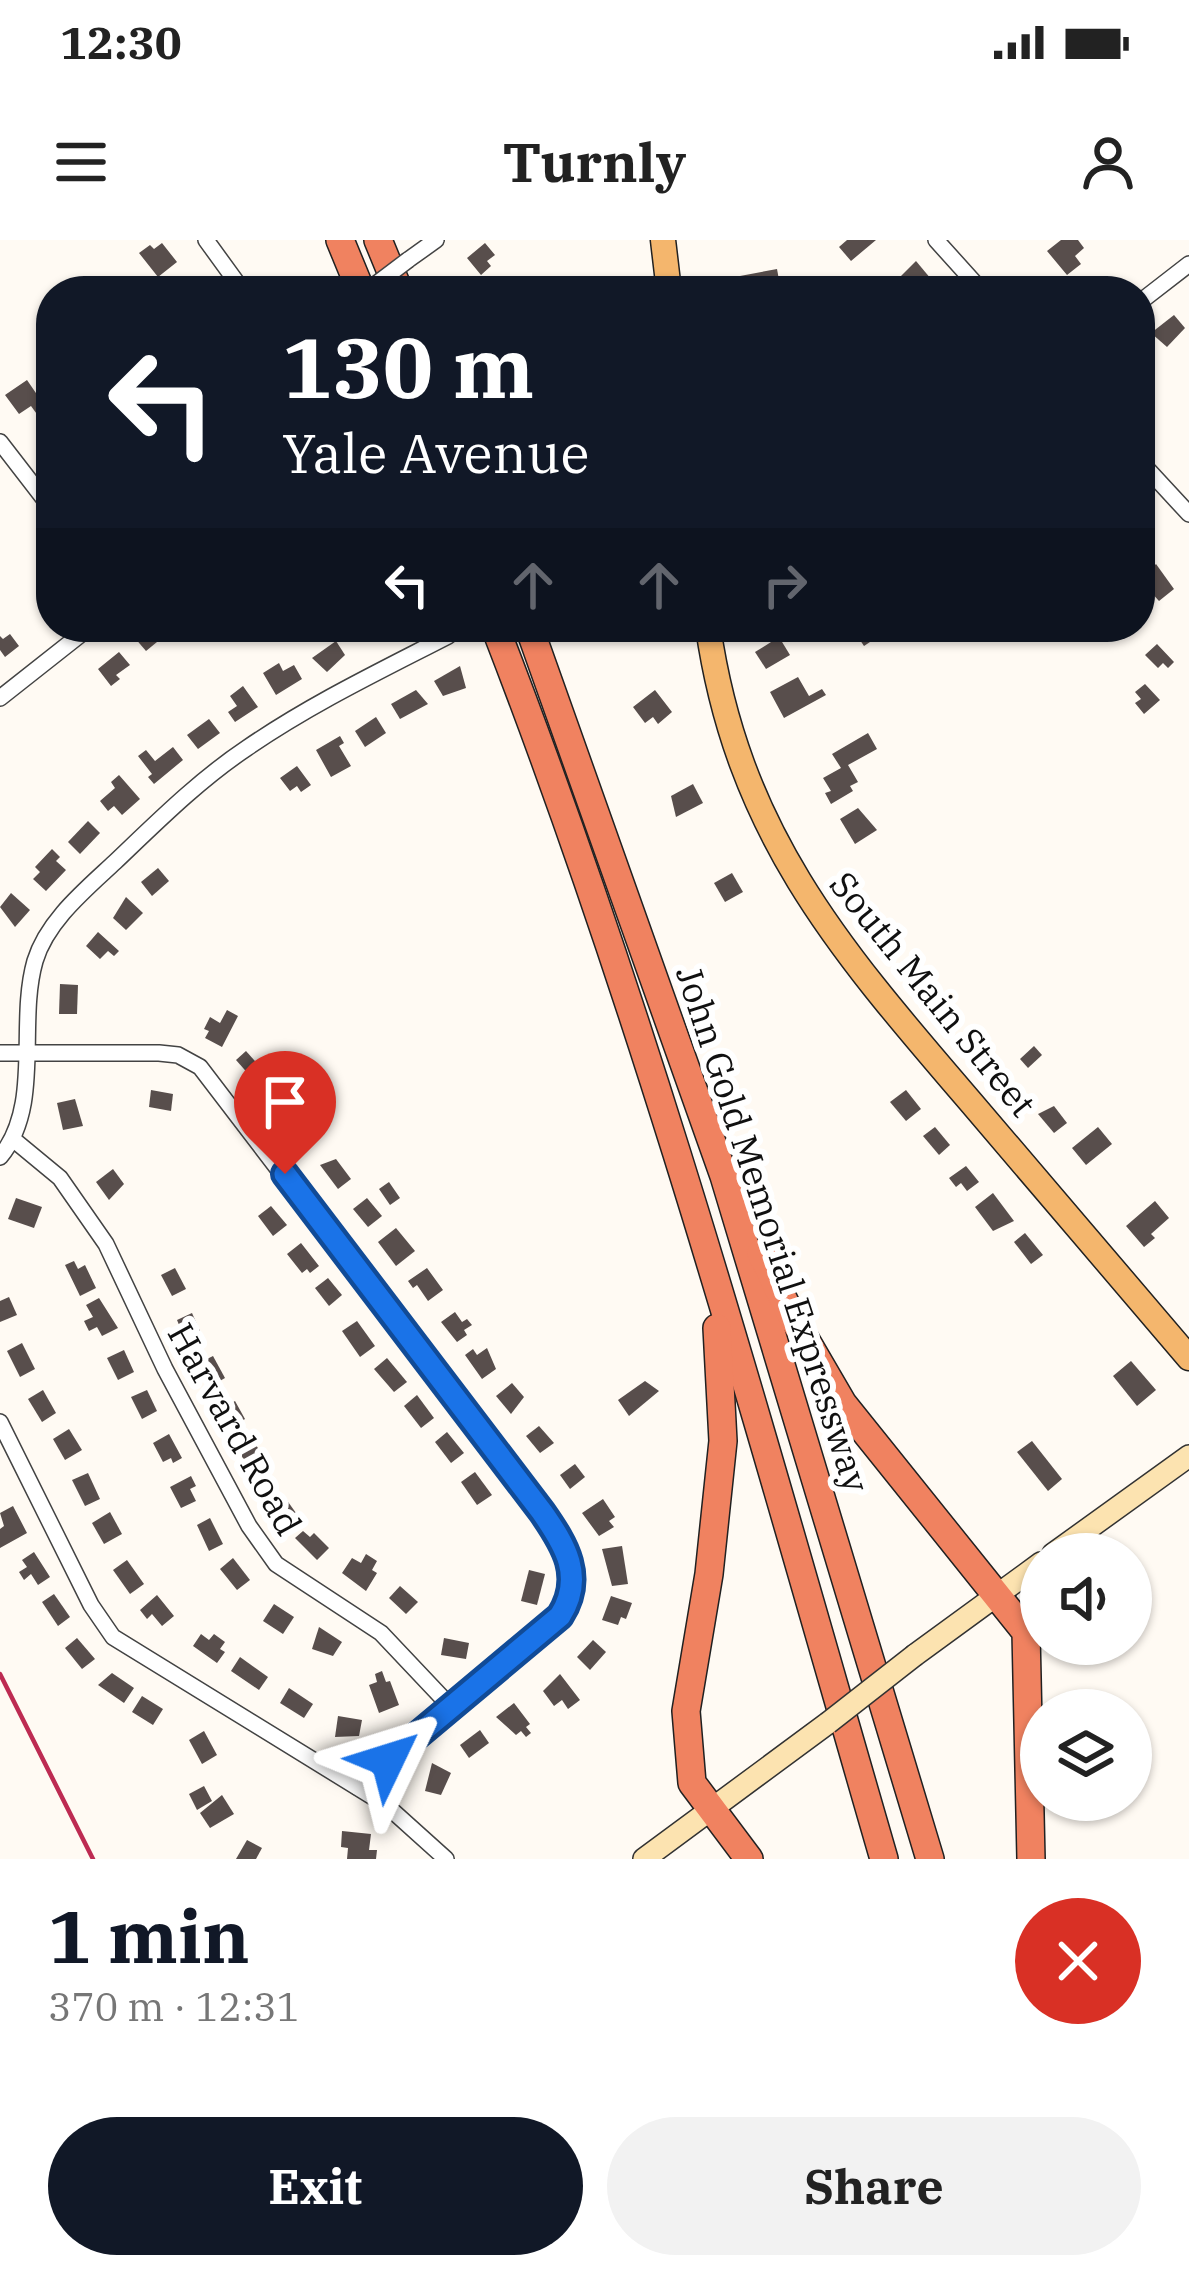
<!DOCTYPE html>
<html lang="en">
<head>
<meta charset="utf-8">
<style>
  body { margin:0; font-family:"IBM Plex Serif",serif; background:#f2f2f2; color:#222; height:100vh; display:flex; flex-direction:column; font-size:45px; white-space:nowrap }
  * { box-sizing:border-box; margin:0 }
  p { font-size:39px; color:#767676 }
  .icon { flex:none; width:66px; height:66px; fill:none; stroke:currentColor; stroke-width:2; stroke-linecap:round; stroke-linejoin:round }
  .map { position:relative; height:1619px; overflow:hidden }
  .side { display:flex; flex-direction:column; background:#fff; flex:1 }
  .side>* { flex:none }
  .banner { position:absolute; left:36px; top:36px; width:1119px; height:366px; border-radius:48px; box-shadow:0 3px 9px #0004; background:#111827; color:#fff; overflow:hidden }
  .tools { position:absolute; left:1020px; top:1293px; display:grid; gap:24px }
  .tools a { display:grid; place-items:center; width:132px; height:132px; border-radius:50%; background:#fff; box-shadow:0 3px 9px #0004; font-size:60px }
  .pin { position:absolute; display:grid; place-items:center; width:102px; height:102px; color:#fff; margin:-123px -51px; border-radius:50% 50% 50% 0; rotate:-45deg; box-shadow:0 0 12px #0007 }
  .pin .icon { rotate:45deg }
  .me { position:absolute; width:132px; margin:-66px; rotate:49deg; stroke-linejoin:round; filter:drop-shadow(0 0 9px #0008) }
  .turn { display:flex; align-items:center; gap:42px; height:252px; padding:0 48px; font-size:54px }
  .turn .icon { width:156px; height:156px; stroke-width:2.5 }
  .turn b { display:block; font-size:84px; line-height:102px }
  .lanes { display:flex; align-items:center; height:114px; padding:0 48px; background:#0003; justify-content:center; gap:60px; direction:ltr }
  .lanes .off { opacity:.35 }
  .round { display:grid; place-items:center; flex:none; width:126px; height:126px; border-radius:63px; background:#f2f2f2 }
  .headline { display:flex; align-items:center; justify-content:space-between; height:204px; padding:0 48px }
  h1 { font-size:72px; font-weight:700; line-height:90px; color:#111827 }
  .cta { display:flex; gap:24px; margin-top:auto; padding:24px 48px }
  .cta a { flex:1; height:138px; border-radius:72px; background:#111827; color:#fff; font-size:48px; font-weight:700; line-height:138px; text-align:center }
  .cta a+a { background:#f2f2f2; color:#222 }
  .status { display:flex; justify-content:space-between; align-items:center; height:84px; padding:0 60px; background:#fff; direction:ltr }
  .status svg { height:33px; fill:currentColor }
  header { display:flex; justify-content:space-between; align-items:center; height:156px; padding:0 48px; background:#fff; font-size:54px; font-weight:700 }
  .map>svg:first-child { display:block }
  .building { fill:#584e4c }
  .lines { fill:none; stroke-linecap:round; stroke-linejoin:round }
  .street-casing { stroke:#434343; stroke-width:18 }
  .secondary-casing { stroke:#323232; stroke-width:24 }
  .primary-casing { stroke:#212121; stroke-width:27 }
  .highway-casing { stroke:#212121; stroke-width:30 }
  .street { stroke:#fff; stroke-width:15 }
  .secondary { stroke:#fce3b0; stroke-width:21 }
  .primary { stroke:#f4b66d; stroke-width:24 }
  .highway { stroke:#f08260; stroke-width:27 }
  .rail { stroke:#bd2b52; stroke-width:4.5 }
  .street-bridge-casing { stroke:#434343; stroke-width:18; stroke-linecap:butt }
  .secondary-bridge-casing { stroke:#323232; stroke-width:24; stroke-linecap:butt }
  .street-bridge { stroke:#fff; stroke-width:15 }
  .secondary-bridge { stroke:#fce3b0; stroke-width:21 }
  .route-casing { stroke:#114b97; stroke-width:30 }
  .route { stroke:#1a73e8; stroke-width:21 }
  .labels { text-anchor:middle; stroke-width:12; stroke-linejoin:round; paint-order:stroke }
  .street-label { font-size:36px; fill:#101010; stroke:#fff }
</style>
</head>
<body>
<div class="status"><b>12:30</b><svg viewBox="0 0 49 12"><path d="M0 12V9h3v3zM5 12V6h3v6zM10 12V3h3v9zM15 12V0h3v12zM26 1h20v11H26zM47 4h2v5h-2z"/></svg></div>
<header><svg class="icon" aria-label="menu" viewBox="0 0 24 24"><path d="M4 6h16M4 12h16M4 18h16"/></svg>Turnly<svg class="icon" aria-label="person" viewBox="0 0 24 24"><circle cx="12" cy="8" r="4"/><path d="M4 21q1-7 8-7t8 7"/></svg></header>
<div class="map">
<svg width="1189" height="1619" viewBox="0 0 1189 1619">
  <rect width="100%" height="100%" fill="#fffaf3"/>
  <g class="building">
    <polygon points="847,0 876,0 851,21 839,7"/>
    <polygon points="1061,0 1078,0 1084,8 1075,16 1081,24 1067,35 1047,11"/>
    <polygon points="162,3 177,22 158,37 139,13 150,5 154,9"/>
    <polygon points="485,3 495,15 487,21 491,26 481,35 467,18"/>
    <polygon points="916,21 931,39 916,51 893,51 890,47"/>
    <polygon points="777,29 781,51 742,51 740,36"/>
    <polygon points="637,42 638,51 609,51 608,45"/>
    <polygon points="1174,75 1185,88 1167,107 1151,93"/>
    <polygon points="27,140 38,156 44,152 51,163 51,168 39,177 31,166 19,174 5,155"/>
    <polygon points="1156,324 1174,349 1159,361 1140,340"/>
    <polygon points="146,387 164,387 168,393 146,411 134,397"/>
    <polygon points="860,387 873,387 879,396 864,406 854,391"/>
    <polygon points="10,394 19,406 5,417 0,410 0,396 3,399"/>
    <polygon points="779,397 790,415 766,429 755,412"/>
    <polygon points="336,401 345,415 327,432 312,418"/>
    <polygon points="1157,404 1174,422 1168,428 1163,423 1158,428 1145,415"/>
    <polygon points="119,412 130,425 116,435 120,439 111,446 98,429"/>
    <polygon points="279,423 283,431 294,425 302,439 276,455 263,433"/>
    <polygon points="460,426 466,448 443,456 434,441"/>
    <polygon points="798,437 809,456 822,449 826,455 784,478 770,452"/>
    <polygon points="1145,444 1160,460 1144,474 1135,463 1141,459 1135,452"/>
    <polygon points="243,446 258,467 235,482 228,472 237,466 230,456"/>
    <polygon points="416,450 428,464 400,479 391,464"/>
    <polygon points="655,450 672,472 658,484 653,477 645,483 633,467"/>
    <polygon points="376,477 386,493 365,507 355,491"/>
    <polygon points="209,479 220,493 198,509 187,495"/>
    <polygon points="868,493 877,509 848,525 858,542 850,546 853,551 831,564 825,553 831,551 823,538 841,528 832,514"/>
    <polygon points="340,496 344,503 339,506 351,526 331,537 316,510"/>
    <polygon points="173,507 183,520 154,544 148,537 152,534 138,516 146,510 155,521"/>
    <polygon points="297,526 311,545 301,552 297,546 290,551 280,538"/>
    <polygon points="119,535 140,559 122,575 114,566 108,571 100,561 115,548 111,542"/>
    <polygon points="693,544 703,563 676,577 671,556"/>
    <polygon points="858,568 877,590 855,604 840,579"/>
    <polygon points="88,581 100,593 80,614 68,602"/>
    <polygon points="52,609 60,617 56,621 66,630 46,651 33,639 40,632 35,627"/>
    <polygon points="158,628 169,641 152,656 141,642"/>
    <polygon points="732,633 743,652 725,662 714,643"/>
    <polygon points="11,653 30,670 15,687 0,667"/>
    <polygon points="126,657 143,673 126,690 113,678"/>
    <polygon points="98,692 119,711 114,716 108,711 100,719 86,706"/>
    <polygon points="60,744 78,745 77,774 59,774"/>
    <polygon points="227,770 238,776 222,807 205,798 209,791 204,789 210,777 220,783"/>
    <polygon points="1034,806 1042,815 1028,828 1020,819"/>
    <polygon points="246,811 261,828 251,837 236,820"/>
    <polygon points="275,840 291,863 278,872 262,850"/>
    <polygon points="151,850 173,854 171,871 149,867"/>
    <polygon points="906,850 921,869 906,881 890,862"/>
    <polygon points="75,859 83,886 63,890 57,863"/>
    <polygon points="1054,866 1067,883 1054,893 1038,874"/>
    <polygon points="314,876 325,890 307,910 293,892"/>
    <polygon points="935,887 950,905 939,915 923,896"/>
    <polygon points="1098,887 1112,904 1086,925 1072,908"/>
    <polygon points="336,919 351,939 338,949 320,925"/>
    <polygon points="966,926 979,942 967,951 961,943 956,947 949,938"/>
    <polygon points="113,929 124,944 109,960 96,942"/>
    <polygon points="389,942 400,958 390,965 379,949"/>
    <polygon points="993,953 1014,981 993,991 975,967"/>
    <polygon points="16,958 42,967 34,988 8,979"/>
    <polygon points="367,958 382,976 368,987 353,969"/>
    <polygon points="1155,961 1169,978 1151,994 1155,998 1144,1007 1126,986"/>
    <polygon points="271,966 287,985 273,996 258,976"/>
    <polygon points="396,988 415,1011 396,1026 378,1002"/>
    <polygon points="1025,993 1043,1015 1031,1024 1014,1002"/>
    <polygon points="301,1003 319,1026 310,1033 307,1029 302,1033 287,1014"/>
    <polygon points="74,1021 78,1029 85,1025 96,1048 80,1056 65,1025"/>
    <polygon points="175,1028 186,1049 172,1056 161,1035"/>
    <polygon points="427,1028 443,1050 428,1061 417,1045 413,1048 408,1041"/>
    <polygon points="328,1038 342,1055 329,1066 315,1048"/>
    <polygon points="9,1057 17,1075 0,1082 0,1061"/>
    <polygon points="99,1058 118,1088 102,1096 97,1087 89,1091 84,1081 93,1077 86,1065"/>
    <polygon points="455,1072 462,1082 467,1079 472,1085 464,1090 467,1095 457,1102 441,1082"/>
    <polygon points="192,1073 204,1100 188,1107 177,1080"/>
    <polygon points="357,1081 375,1106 360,1117 342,1091"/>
    <polygon points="22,1103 35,1129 20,1137 7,1111"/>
    <polygon points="487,1108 496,1129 482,1139 465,1115 473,1109 477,1115"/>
    <polygon points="124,1110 134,1132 118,1140 107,1118"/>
    <polygon points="213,1116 225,1138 211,1146 199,1123"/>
    <polygon points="387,1118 407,1142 394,1152 374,1129"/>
    <polygon points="1131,1121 1156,1150 1137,1166 1113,1136"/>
    <polygon points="645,1141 659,1151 629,1176 618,1160"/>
    <polygon points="512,1143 524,1157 511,1174 496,1156"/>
    <polygon points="43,1150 56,1173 42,1182 28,1159"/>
    <polygon points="147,1150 157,1171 142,1179 131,1157"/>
    <polygon points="417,1155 434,1178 421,1188 404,1166"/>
    <polygon points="235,1161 245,1179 239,1183 242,1188 232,1194 219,1170"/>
    <polygon points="539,1186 554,1203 540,1213 526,1196"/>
    <polygon points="69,1189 82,1210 65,1220 53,1199"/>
    <polygon points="447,1192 464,1213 451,1223 435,1202"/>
    <polygon points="169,1194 182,1218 173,1223 171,1218 163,1222 153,1203"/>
    <polygon points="252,1199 271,1228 256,1238 237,1209"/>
    <polygon points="1032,1201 1062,1239 1048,1251 1017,1212"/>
    <polygon points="575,1224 585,1237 570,1249 560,1235"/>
    <polygon points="475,1232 492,1255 477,1265 461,1242"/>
    <polygon points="88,1233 100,1259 85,1266 72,1240"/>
    <polygon points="191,1236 196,1246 190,1249 196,1261 181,1268 170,1247"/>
    <polygon points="286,1259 301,1280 286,1290 272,1270"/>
    <polygon points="603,1259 615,1277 609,1281 614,1287 599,1296 582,1273"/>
    <polygon points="13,1266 27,1293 0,1308 0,1289 4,1286 0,1273"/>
    <polygon points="110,1272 122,1294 104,1304 92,1283"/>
    <polygon points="210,1278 223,1304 209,1311 197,1285"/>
    <polygon points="303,1291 310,1297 314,1293 329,1308 317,1320 295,1298"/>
    <polygon points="622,1306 628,1344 612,1346 602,1309"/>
    <polygon points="34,1312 50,1337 38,1345 31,1334 24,1340 19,1332 27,1327 22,1320"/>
    <polygon points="366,1314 377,1321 372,1330 377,1333 366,1351 342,1333 352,1318 361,1323"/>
    <polygon points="233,1318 250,1340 237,1350 220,1329"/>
    <polygon points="127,1320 144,1344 130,1354 113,1330"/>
    <polygon points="529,1330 545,1334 537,1365 521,1361"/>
    <polygon points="400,1346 418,1362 406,1374 389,1358"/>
    <polygon points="54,1354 70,1377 58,1386 42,1362"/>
    <polygon points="157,1355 174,1376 162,1386 152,1374 147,1379 140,1370"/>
    <polygon points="611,1356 632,1363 626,1379 621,1377 618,1385 602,1380"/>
    <polygon points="274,1364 294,1377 283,1394 263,1381"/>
    <polygon points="319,1387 342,1402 333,1416 312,1409"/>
    <polygon points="201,1394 209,1400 214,1394 225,1402 220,1409 225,1412 217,1423 193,1406"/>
    <polygon points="77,1398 95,1419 82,1429 65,1408"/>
    <polygon points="444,1398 469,1403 466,1419 441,1415"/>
    <polygon points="593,1400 606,1412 590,1430 577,1417"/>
    <polygon points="240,1417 268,1437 259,1450 231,1431"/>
    <polygon points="382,1431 386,1442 390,1441 399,1465 379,1473 369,1445 377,1442 375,1434"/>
    <polygon points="112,1433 134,1448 124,1463 98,1445"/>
    <polygon points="560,1434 580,1460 568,1469 562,1460 554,1466 543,1451"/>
    <polygon points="289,1448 313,1464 304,1478 280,1463"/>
    <polygon points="142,1456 163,1469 153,1485 132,1472"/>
    <polygon points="514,1463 530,1484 526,1487 531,1493 526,1497 521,1491 516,1495 496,1477"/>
    <polygon points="338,1476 362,1480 359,1496 335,1497"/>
    <polygon points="480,1490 489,1503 469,1518 460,1505"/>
    <polygon points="204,1491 217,1515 202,1524 189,1500"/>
    <polygon points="432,1523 451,1533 441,1555 425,1551"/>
    <polygon points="204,1546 212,1561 197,1570 189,1554"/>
    <polygon points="222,1555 234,1574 210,1588 200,1573"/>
    <polygon points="342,1591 371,1594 369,1610 377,1610 376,1619 347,1619 348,1608 341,1607"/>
    <polygon points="247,1600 262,1608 256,1619 236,1619"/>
  </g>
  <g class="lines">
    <defs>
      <g id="street">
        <polyline points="206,0 243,51"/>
        <polyline points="936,0 982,51"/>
        <polyline points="408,20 436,0"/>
        <polyline points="1140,62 1189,24"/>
        <polyline points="0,202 51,268"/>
        <polyline points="1140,221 1189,274"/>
        <polyline points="0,458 90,387"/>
        <polyline points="0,813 159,813 178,815 200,827 564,1303 572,1346 560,1376 357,1547"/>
        <polyline points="14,900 60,938 106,1004 165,1129 249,1286 276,1324 381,1393 450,1466"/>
        <path d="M0,917C43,865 17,784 35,721C47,681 85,650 115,622C157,582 199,540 247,508C311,464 380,431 448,396V387"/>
        <polyline points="0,1182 91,1365 113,1397 386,1565 446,1619"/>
      </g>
      <g id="secondary">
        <polyline points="1053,1314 1189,1216"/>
        <polyline points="915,1415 1041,1323"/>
        <polyline points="644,1619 828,1483"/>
      </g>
      <g id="primary">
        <polyline points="663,0 669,51"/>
        <path d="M708,387C738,596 843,713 975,867C1046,951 1118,1034 1189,1118"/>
      </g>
      <g id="highway">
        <polyline points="340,0 361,51"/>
        <polyline points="378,0 399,51"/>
        <path d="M495,387C651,789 764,1205 884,1619"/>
        <polyline points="529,387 724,936 930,1619"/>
        <polyline points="761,1013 790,1073 843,1164 1026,1392 1031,1619"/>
        <polyline points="717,1088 723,1201 709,1334 686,1471 692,1543 749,1619"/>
      </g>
    </defs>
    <use href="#street" class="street-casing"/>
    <use href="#secondary" class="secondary-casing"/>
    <use href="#primary" class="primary-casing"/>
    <use href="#highway" class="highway-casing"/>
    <use href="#street" class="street"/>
    <use href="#secondary" class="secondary"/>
    <use href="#primary" class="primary"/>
    <use href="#highway" class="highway"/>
    <polyline class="rail" points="0,1434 93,1619"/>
    <defs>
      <polyline id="street-bridge" points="367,51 408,20"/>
      <polyline id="secondary-bridge" points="828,1483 915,1415"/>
    </defs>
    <use href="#street-bridge" class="street-bridge-casing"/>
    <use href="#secondary-bridge" class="secondary-bridge-casing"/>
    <use href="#street-bridge" class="street-bridge"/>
    <use href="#secondary-bridge" class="secondary-bridge"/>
  </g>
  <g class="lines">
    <defs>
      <path id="route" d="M285,934L542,1272C565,1305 585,1337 560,1376L388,1520"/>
    </defs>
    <use href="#route" class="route-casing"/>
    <use href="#route" class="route"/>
  </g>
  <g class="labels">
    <g class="street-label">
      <text transform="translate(933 754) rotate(51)" y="13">South Main Street</text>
      <text transform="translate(773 989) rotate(72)" y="13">John Gold Memorial Expressway</text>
      <text transform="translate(235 1189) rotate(61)" y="13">Harvard Road</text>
    </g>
  </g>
</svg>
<div class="tools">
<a><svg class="icon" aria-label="sound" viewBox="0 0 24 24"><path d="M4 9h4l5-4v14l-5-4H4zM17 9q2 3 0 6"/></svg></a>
<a><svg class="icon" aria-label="layers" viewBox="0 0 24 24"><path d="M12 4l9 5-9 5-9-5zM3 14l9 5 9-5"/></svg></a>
</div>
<div class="pin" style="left:285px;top:934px;background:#d93025"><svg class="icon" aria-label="arrive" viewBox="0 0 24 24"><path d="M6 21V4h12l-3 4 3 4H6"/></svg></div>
<svg class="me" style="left:388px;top:1520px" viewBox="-20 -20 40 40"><path d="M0-17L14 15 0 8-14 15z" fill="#1a73e8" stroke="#fff" stroke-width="4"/></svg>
<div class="banner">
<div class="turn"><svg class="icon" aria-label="left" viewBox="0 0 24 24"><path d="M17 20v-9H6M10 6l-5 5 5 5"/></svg><div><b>130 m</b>Yale Avenue</div></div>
<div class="lanes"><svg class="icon" aria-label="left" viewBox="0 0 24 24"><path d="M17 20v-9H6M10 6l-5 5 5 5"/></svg><svg class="icon off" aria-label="ahead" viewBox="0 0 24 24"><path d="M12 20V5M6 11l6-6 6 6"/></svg><svg class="icon off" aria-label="ahead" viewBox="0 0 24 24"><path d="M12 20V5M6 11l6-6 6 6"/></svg><svg class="icon off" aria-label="right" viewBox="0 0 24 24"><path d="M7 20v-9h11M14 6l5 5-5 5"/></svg></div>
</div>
</div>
<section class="side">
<div class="headline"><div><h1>1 min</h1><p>370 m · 12:31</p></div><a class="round" style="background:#d93025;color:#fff"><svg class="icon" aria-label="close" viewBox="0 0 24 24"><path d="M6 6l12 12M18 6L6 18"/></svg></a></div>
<div class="cta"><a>Exit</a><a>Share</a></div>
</section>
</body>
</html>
